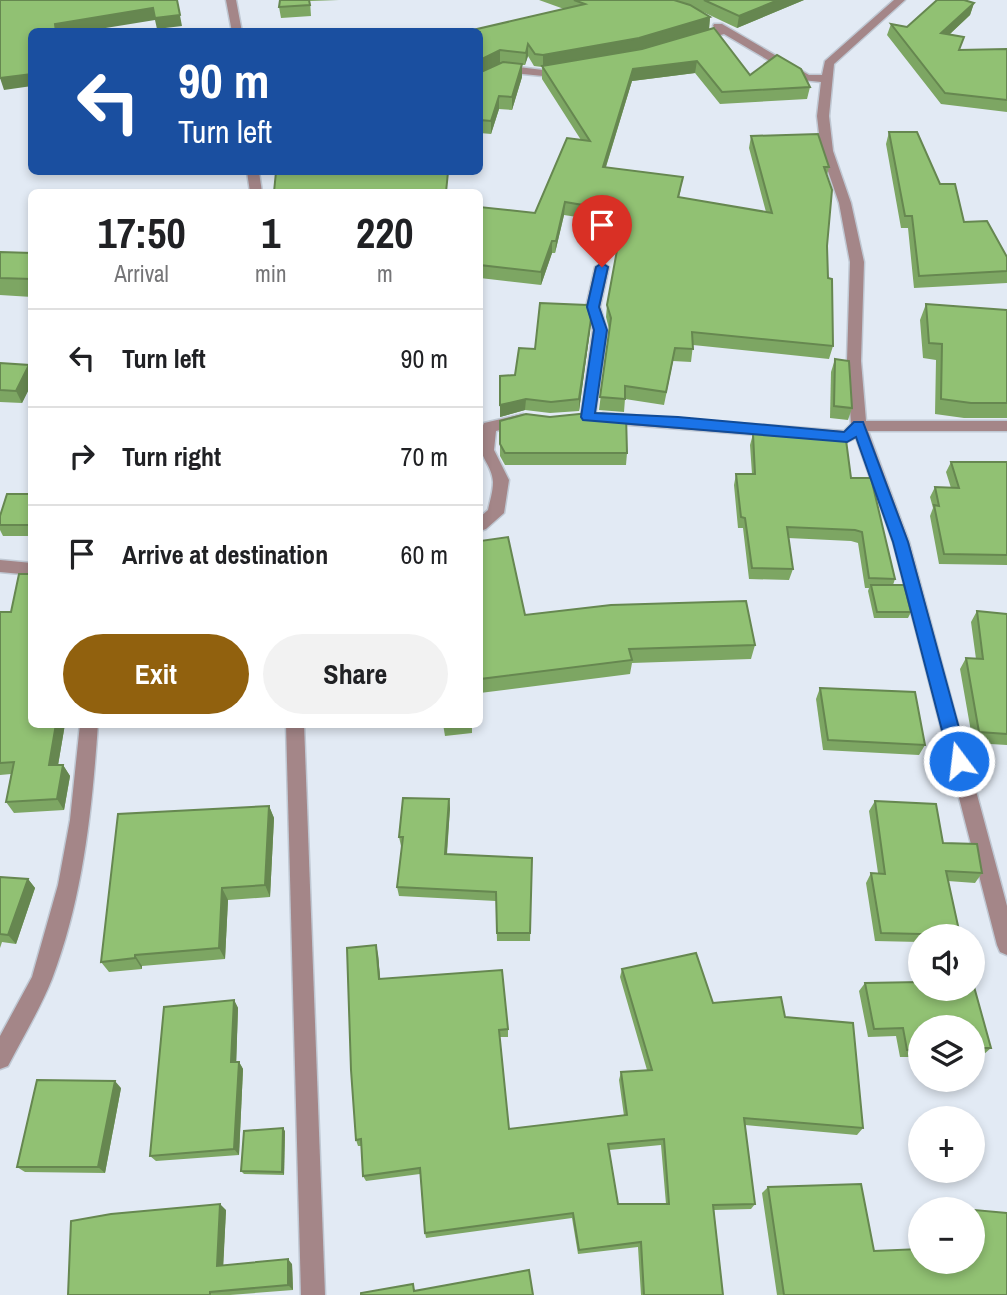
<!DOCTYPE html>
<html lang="en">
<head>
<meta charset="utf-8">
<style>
  body { margin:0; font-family:"Archivo Narrow",sans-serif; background:#f2f2f2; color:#202124; height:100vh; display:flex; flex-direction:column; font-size:26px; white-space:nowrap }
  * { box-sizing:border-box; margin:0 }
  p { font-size:23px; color:#757577 }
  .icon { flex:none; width:38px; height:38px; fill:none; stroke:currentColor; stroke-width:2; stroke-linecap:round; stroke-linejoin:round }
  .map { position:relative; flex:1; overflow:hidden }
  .side { position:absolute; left:28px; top:189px; width:455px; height:539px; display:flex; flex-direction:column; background:#fff; border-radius:10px; box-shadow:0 4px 10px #0003 }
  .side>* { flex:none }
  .top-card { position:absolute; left:28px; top:28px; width:455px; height:147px; border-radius:10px; box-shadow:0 4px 10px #0003; background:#1a4fa0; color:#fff; overflow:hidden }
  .fabs { position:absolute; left:908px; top:924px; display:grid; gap:14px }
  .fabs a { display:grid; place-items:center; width:77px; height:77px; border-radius:50%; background:#fff; box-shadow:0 4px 10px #0003; font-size:35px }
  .pin { position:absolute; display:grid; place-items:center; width:60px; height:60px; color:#fff; margin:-72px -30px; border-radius:50% 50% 50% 0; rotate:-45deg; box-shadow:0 0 7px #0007 }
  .pin .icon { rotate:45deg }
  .me { position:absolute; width:77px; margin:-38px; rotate:345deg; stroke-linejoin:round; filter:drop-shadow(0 0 5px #0008) }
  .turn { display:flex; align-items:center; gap:24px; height:147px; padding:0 35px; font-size:32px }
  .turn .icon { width:91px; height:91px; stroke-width:2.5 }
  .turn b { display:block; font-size:49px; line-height:60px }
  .eta { display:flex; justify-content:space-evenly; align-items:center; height:119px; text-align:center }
  .eta b { font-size:42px; font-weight:800; line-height:49px }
  .primary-button { display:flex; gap:14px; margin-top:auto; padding:14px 35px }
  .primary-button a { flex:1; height:80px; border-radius:42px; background:#91610e; color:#fff; font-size:28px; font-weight:800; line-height:80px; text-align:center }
  .primary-button a+a { background:#f2f2f2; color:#202124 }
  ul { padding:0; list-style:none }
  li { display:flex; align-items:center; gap:21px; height:98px; padding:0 35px; border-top:2px solid #e0e0e0 }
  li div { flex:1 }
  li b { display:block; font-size:26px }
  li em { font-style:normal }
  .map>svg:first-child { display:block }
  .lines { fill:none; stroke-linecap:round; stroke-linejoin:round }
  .street-casing { stroke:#bfc8d3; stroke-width:3 }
  .street { fill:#a48688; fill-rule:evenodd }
  .wall { fill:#7da663; fill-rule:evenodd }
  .shaded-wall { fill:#668750 }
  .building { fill:#91c173; stroke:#668750; stroke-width:2; fill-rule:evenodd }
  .route { fill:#1a73e8; stroke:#114b97; stroke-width:2 }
</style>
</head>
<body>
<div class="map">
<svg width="1007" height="1295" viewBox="0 0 1007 1295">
  <rect width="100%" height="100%" fill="#e2eaf4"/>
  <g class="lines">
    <defs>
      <g id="street">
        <polygon points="226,0 236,0 242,32 232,32"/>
        <polygon points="894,0 905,0 834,64 829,116 833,151 851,203 864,262 861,361 866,421 1007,421 1007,431 868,431 909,542 1007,906 1007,955 1000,952 997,945 893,542 856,438 847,442 603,423 595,418 603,413 844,431 851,424 847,361 850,262 839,203 821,151 817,116 821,82 802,80 724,34 696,42 691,39 716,29 713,26 714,24 722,24 809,75 822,75 825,61"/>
        <polygon points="501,65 543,70 563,67 569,70 543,76 503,72 480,82 480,75"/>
        <polygon points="247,172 259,172 262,192 250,192"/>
        <polygon points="602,263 609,267 600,307 607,330 595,417 588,422 581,417 593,330 586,307 595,267"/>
        <path d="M523,414L531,419L528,423L496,431L494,450L509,480L504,513L486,529L480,531V517L488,510C490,501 493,491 493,482C492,460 470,453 484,423Z"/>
        <polygon points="0,560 32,563 32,575 0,572"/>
        <path d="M80,724H98C92,810 83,898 52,979C40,1009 23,1037 8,1066L0,1069V1036L32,977L58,885L70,820Z"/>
        <polygon points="286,724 304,724 325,1295 301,1295"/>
      </g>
    </defs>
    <use href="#street" class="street-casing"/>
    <use href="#street" class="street"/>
  </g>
  <g class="wall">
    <polygon points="280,0 339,0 310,1 311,16 281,18 279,7"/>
    <polygon points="539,0 804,0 737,28 701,11 710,17 709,29 714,28 750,75 810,87 807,99 720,104 695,73 632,81 606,167 681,189 679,197 766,212 749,148 751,136 829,167 827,175 828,278 833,346 829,359 693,345 691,362 673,361 664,405 625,399 624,412 599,410 609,329 606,317 607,305 622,224 564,215 555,253 552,253 541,285 480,278 480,207 535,213 581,140 542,79 542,67 534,66 528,56 525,65 522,65 522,77 512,110 499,109 491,134 480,133 480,32 564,9"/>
    <polygon points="974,3 970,15 949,35 960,50 1007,49 1007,112 941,104 887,35 891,24 907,27"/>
    <polygon points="889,132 940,184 964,222 1007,257 1007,283 914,288 908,228 901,228 886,144"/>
    <polygon points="0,252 32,253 32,297 0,295"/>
    <polygon points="926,304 1007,310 1007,418 964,418 935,414 936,360 923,358 920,320"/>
    <polygon points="590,330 579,411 550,413 525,410 500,417 500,376 515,375 535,349"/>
    <polygon points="835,359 852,408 848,420 830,418 831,372"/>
    <polygon points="0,363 29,365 32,370 32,383 22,403 0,402"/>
    <polygon points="500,421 627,453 626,465 505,465 500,456"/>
    <polygon points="753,434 851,478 895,579 893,585 911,612 908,618 874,618 868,591 869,588 865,588 858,543 851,541 788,538 793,569 789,580 749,579 743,528 738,528 734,485 736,474 752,474 750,445"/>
    <polygon points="951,462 1007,462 1007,565 939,564 930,516 933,508 930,497 935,487 951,488 946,472"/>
    <polygon points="32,494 32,536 3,536 0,530 0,516"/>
    <polygon points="480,541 525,615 755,645 751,659 632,663 630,674 480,693"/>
    <polygon points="977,611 1007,614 1007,745 973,743 960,669 966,658 976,659 971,622"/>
    <polygon points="0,612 32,724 65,724 58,765 63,765 70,776 64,810 14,813 6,802 11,774 0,775"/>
    <polygon points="820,688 925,745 919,755 823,750 816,699"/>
    <polygon points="443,724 472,724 472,733 445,736"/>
    <polygon points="449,799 450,808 447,855 532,858 530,941 497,941 496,901 399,896 397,887 402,846 401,846 399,837"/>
    <polygon points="875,801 943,843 982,873 975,883 948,881 960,935 959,936 920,936 920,942 875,941 866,883 871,873 878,873 869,811"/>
    <polygon points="269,806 274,818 270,897 228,900 225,959 142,966 142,969 109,972 101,962"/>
    <polygon points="0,877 28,879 35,888 16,944 2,942 0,948"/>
    <path d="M378,954L380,979L508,1029V1037H500L509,1129L624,1116L619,1080L621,1072L647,1070L620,977L622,969L713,1003L785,1017L863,1128L857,1135L745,1125L755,1204L751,1209L714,1210L723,1295H641L638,1247L578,1254L572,1218L426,1238L425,1233L420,1174L366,1181L363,1176L361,1146H358L356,1140ZM661,1145L666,1204H618L609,1150Z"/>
    <polygon points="920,982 920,989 973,989 973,983 991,1048 983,1055 973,1055 973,1027 920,1027 920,1057 900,1057 896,1036 868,1037 859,991 865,983"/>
    <polygon points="234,1000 238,1008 236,1062 239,1062 243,1069 239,1155 156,1161 150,1156"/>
    <polygon points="121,1088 105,1173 25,1172 17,1167"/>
    <polygon points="285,1131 284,1175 244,1174 241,1171"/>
    <polygon points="768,1187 874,1251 973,1262 973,1211 975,1210 1007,1295 777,1295 762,1193"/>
    <polygon points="226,1210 223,1265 292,1264 293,1290 230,1295 68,1295"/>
  </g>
  <g class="shaded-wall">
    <polygon points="177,0 182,26 157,29 155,20 81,32 56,32 55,24"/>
    <polygon points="778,0 804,0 737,28 739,16"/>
    <polygon points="974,3 970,15 938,45 941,33"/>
    <polygon points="710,17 709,29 637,50 543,67 543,55"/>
    <polygon points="528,44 528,56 525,65 526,53"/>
    <polygon points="500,50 500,63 480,72 480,60"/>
    <polygon points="697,61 695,73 632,81 602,179 603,167 633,69"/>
    <polygon points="522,64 522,77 512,110 512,97"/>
    <polygon points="32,74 32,86 4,90 0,78"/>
    <polygon points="499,96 499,109 491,134 491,121"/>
    <polygon points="565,202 564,215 555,253 556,241"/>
    <polygon points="552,241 552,253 541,285 541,272"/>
    <polygon points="591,319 590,330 579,411 579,399"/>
    <polygon points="29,365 32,370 32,383 22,403 16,391"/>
    <polygon points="526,399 525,410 500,417 500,405"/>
    <polygon points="56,724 65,724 56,777 49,765"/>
    <polygon points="63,765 70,776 64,810 57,799"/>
    <polygon points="449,799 450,808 446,863 445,854"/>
    <polygon points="269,806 274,818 270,897 265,885"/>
    <polygon points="28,879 35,888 16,944 8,935"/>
    <polygon points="222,888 228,900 225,959 219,948"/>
    <polygon points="376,945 378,954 381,987 379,979"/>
    <polygon points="135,955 142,966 142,969 135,958"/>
    <polygon points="234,1000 238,1008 236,1070 231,1062"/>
    <polygon points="239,1062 243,1069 239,1155 234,1149"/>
    <polygon points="115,1081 121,1088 105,1173 98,1167"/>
    <polygon points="283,1128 285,1131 284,1175 282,1172"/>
    <polygon points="220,1204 226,1210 223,1271 217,1266"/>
    <polygon points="288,1259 292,1264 293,1290 288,1285"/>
  </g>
  <g class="building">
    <polygon points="0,0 177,0 180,15 155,18 153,8 55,24 56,32 32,32 32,74 0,78"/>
    <polygon points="280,0 309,0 310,5 279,7"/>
    <polygon points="574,0 674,0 690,5 710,17 639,38 543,55 535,54 528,44 526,53 500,50 480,60 480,32 464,32 585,4"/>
    <polygon points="704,0 778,0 739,16"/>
    <polygon points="937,0 964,0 974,3 941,33 964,37 959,50 1007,49 1007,100 945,93 891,24 907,27"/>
    <polygon points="714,28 750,75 777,55 801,69 810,87 722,92 697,61 633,69 603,167 683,177 678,197 772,213 751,136 818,134 829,167 824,167 832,190 827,246 828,278 832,279 833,346 692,332 693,349 675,348 666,392 625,386 625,399 600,397 611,318 607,305 624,212 565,202 556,241 552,241 541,272 480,265 480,207 535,213 567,138 590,141 542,66 642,49"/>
    <polygon points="503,62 522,64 512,97 499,96 491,121 480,120 480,71 481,72"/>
    <polygon points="889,132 917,132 940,184 955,184 964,222 987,221 1007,257 1007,271 919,276 912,216 905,216"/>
    <polygon points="276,172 431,172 431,173 431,172 448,172 446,192 274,192"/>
    <polygon points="0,252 32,253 32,279 0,278"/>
    <polygon points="540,303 587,305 591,319 579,399 551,402 526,399 500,405 500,376 515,375 519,348 535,349"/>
    <polygon points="926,304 1007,310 1007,403 971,403 941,399 942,344 929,343"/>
    <polygon points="835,359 849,361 852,408 834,406"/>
    <polygon points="0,363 29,365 16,391 0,390"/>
    <polygon points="589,413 626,415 627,453 505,453 500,444 500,421 526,414 550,417"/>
    <polygon points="753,434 846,440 851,478 871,478 895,579 869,578 862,532 855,530 787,527 793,569 752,568 745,518 741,517 736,474 755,474"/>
    <polygon points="951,462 1007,462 1007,555 944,554 934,505 939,506 935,487 959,488"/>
    <polygon points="7,494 32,494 32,525 0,525 0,516"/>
    <polygon points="508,537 525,615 611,605 746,601 755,645 629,649 632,660 480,679 480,541"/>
    <polygon points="19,574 32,574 32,724 56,724 49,765 63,765 57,799 6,802 14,762 0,763 0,612 11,612"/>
    <polygon points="871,585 904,585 911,612 877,612"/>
    <polygon points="977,611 1007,614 1007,734 979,732 966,658 983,659"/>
    <polygon points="820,688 915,692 925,745 828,740"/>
    <polygon points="403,798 449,799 445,854 532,858 530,933 497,933 496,892 397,887 403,837 399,837"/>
    <polygon points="875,801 936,804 943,843 977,844 982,873 946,871 960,935 881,933 871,873 885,874"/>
    <polygon points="269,806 265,885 222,888 219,948 135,955 135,958 101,962 118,814"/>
    <polygon points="0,877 28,879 8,935 0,934"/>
    <path d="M376,945L379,979L502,970L508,1029L499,1030L509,1129L627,1115L621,1072L652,1070L622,969L696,953L713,1003L781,997L785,1017L853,1023L863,1128L744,1118L755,1204L713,1205L723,1295H644L641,1242L579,1250L573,1213L425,1233L420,1168L363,1176L361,1139L356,1140L351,1070L347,948ZM664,1139L669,1204H618L608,1144Z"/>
    <polygon points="920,982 920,989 973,989 973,983 991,1048 973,1048 973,1027 920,1027 920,1050 907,1050 903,1028 874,1029 865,983"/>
    <polygon points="234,1000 231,1062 239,1062 234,1149 150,1156 164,1007"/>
    <polygon points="37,1080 115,1081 98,1167 17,1167"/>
    <polygon points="283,1128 282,1172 241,1171 244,1131"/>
    <polygon points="861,1184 874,1251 920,1249 920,1262 973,1262 973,1246 981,1245 975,1210 1007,1213 1007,1295 784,1295 768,1187"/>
    <polygon points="220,1204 217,1266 288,1259 288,1285 210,1292 210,1295 68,1295 71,1221 111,1214"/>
    <polygon points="529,1270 533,1295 361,1295 361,1293 413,1284 414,1291"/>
  </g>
  <polygon class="route" points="602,263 608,267 599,307 607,330 595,413 678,417 844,432 854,422 863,422 908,542 968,761 965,766 959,769 953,766 950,761 893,542 856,437 847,442 583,420 581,417 594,330 587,307 596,267"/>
</svg>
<div class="fabs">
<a><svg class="icon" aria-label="sound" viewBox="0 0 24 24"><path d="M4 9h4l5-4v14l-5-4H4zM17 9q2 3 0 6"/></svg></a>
<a><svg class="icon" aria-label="layers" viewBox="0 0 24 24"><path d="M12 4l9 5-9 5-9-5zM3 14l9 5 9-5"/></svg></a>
<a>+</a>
<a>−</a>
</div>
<div class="pin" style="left:602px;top:267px;background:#d93025"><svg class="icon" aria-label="arrive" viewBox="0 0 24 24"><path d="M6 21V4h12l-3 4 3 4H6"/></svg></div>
<svg class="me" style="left:959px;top:761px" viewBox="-20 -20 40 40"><circle r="17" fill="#1a73e8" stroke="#fff" stroke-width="3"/><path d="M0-11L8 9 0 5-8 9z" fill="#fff"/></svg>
<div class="top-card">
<div class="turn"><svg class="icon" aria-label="left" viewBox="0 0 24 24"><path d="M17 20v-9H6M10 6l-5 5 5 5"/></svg><div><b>90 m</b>Turn left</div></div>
</div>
<section class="side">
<div class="eta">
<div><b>17:50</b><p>Arrival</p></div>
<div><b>1</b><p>min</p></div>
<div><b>220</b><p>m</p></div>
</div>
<ul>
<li><svg class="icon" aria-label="left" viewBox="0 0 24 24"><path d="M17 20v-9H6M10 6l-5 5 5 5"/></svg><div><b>Turn left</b></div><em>90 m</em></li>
<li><svg class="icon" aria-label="right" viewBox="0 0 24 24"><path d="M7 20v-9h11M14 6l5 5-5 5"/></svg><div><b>Turn right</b></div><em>70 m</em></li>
<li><svg class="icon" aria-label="arrive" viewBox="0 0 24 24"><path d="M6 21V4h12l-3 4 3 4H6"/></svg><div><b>Arrive at destination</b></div><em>60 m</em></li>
</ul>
<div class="primary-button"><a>Exit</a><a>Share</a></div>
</section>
</div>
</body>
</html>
